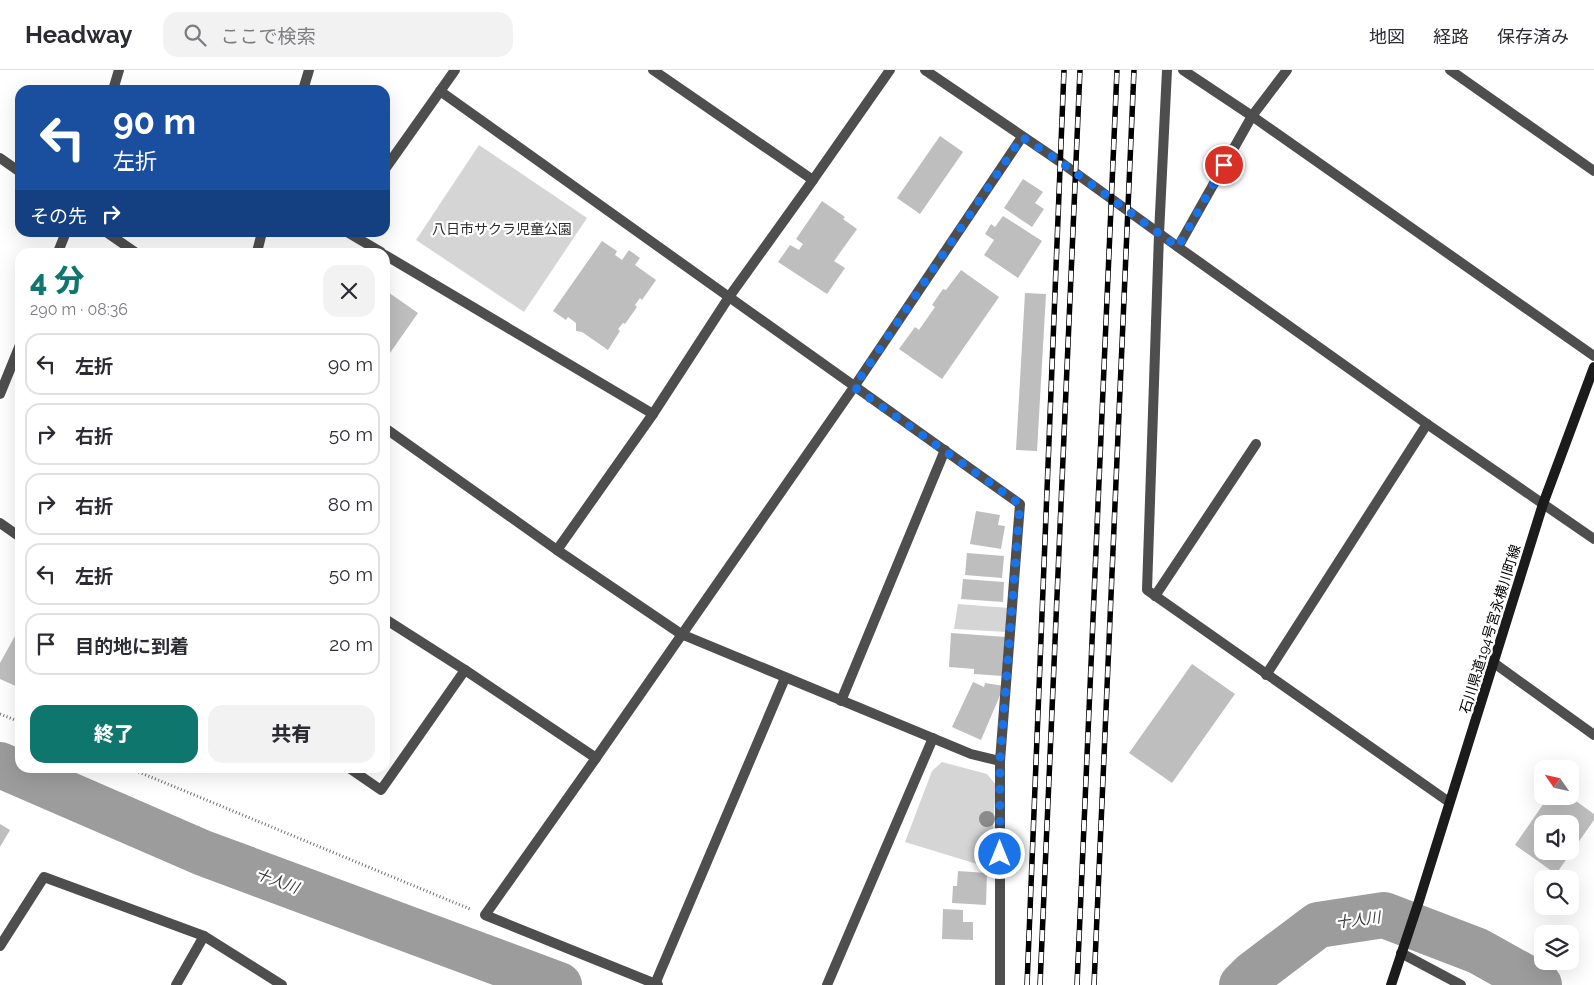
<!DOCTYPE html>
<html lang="ja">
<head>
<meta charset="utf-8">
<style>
  body { margin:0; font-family:Raleway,"Noto Sans JP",sans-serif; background:#f2f2f3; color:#2b2b33; height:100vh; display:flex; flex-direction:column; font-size:19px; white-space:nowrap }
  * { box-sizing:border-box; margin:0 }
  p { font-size:16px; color:#7c7c81 }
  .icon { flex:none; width:28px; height:28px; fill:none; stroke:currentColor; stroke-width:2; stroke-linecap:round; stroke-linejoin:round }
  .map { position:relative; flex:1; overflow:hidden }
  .details { position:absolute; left:15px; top:178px; width:375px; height:525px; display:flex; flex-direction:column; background:#fff; border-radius:15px; box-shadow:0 5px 20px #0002 }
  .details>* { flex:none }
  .banner { position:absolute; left:15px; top:15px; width:375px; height:152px; border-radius:15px; box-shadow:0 5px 20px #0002; background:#1a4fa0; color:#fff; overflow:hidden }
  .needle { width:32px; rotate:304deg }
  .controls { position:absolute; left:1534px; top:690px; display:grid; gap:10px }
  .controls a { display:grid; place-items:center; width:45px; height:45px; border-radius:10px; background:#fff; box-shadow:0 5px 20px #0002; font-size:25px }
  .pin { position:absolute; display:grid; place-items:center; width:42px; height:42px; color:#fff; margin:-21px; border:2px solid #fff; border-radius:50%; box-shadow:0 1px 5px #0007 }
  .me { position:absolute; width:55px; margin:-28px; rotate:0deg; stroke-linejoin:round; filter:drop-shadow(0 0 4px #0008) }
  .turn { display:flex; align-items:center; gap:18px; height:105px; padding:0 15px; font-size:22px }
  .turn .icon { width:65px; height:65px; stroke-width:2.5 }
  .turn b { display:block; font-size:35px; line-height:42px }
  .then { display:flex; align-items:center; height:48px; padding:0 15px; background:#0003; gap:10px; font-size:19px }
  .round { display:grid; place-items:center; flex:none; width:52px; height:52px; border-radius:15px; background:#f2f2f3 }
  .head { display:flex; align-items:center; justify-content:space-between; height:85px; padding:0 15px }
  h1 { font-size:30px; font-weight:800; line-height:38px; color:#0f766e }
  .cta { display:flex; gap:10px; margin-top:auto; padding:10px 15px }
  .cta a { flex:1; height:58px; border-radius:15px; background:#0f766e; color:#fff; font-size:20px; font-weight:800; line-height:58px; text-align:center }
  .cta a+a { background:#f2f2f3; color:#2b2b33 }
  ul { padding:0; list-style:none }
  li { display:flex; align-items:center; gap:15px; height:62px; margin:0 10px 8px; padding:0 5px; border:2px solid #e1e1e2; border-radius:15px }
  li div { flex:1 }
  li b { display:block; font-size:19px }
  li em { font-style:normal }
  header { display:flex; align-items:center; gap:30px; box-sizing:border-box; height:70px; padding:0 25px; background:#fff; border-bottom:1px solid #e1e1e2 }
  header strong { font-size:24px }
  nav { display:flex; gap:28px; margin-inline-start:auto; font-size:18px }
  .search { width:350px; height:45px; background:#f2f2f3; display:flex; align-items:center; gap:12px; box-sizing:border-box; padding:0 18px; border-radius:15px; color:#7c7c81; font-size:19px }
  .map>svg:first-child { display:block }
  .green { fill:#d5d5d5 }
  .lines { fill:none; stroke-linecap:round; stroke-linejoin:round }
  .river { stroke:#9c9c9c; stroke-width:46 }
  .building { fill:#bebebe; fill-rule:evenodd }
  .path { stroke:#707070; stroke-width:3; stroke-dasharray:1 2.5; stroke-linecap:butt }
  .minor { stroke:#4e4e4e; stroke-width:10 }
  .tertiary { stroke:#4e4e4e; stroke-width:10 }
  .secondary { stroke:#1b1b1b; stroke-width:10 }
  .rail-casing { stroke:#000; stroke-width:5.5 }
  .rail { stroke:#fff; stroke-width:4; stroke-dasharray:11; stroke-linecap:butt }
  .tree { fill:#8b8b8b }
  .route { stroke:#1a73e8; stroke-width:9; stroke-dasharray:0 16.2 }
  .labels { text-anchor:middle; stroke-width:4.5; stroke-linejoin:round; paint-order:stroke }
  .park-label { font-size:14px; fill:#2c2c2c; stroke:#fff }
  .street-label { font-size:14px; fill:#000; stroke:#fff }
  .water-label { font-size:15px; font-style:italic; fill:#3d3d3d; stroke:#fff }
</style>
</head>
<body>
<header>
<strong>Headway</strong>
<div class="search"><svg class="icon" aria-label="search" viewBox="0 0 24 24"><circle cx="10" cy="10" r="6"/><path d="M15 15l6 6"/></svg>ここで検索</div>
<nav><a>地図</a><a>経路</a><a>保存済み</a></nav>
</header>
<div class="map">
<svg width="1594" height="915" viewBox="0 0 1594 915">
  <rect width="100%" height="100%" fill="#fff"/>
  <g class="green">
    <polygon points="479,75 587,148 524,242 416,170"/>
    <polygon points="958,534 1009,538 1007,562 954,559"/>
    <polygon points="942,692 987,704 996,715 990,798 905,772 932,701"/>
  </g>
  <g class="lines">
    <g class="river">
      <polyline points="0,695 203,783 559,915"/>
      <polyline points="1242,915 1253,904 1318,855 1384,845 1478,881 1539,915"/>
    </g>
  </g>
  <g class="building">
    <polygon points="940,66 963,82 920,144 897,128"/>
    <polygon points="1023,109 1043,122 1035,133 1044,139 1032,157 1004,138"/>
    <polygon points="822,131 845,147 843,149 857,159 834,191 845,198 827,224 778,192 790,175 799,180 803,174 796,169"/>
    <polygon points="1003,146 1042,171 1018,208 984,185 994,170 985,164 991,154 995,157"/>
    <polygon points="602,171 617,181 615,185 622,190 629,180 640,188 635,195 656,210 642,230 640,228 635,235 637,237 625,254 623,253 618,259 620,261 608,280 582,262 576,261 576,253 568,247 566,250 553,241"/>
    <polygon points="961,200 999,227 942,309 899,279 915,257 919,260 935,237 932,235 943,219 946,220"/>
    <polygon points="385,220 418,243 385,290"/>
    <polygon points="1025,223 1046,224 1037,381 1016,380"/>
    <polygon points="976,441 1000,445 998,455 1005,456 1001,479 970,474"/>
    <polygon points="967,483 1004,486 1002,508 965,505"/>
    <polygon points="963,509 1004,512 1003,532 961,529"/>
    <polygon points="20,557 20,618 0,609 0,593"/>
    <polygon points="951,563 1006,567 1003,606 974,604 974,599 949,597"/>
    <polygon points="1192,594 1235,624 1172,713 1129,683"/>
    <polygon points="973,612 984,617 985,613 1004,616 981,670 952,657"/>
    <path d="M1541,726H1569L1594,744V750L1556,804L1515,775L1546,730ZM1542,754H1570V781H1542Z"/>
    <polygon points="0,754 10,760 0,777"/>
    <polygon points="958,801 987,803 986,835 952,833 953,816 957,816"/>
    <polygon points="943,839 963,840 963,852 973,852 973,870 942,869"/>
  </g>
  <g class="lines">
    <g class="path">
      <polyline points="0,644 20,652"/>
      <polyline points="129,698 470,839"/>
    </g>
    <g class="minor">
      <polyline points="1167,0 1159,164 1147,520 1449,732"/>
      <polyline points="1183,0 1252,46 1594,286"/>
      <polyline points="1450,0 1594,101"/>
      <polyline points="303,20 309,0"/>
      <polyline points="440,21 729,227 813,110 653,0"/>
      <polyline points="0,88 20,102"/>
      <polyline points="385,99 455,0"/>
      <polyline points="813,110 890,0"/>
      <polyline points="106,162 135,182"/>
      <polyline points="347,162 381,182"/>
      <polyline points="1178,177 1252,46 1287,0"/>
      <polyline points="257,182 262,162"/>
      <polyline points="385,185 653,344 557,480 385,358"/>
      <polyline points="653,344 729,227 1020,434 1000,691"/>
      <polyline points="0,453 20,467"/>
      <polyline points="557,480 681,564 971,684 1000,691 1000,915"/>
      <polyline points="1155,526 1256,374"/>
      <polyline points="385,549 465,600"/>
      <polyline points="1494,593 1594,665"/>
      <polyline points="1266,605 1427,354"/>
      <polyline points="841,631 945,380"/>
      <polyline points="596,688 485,845 658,915"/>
      <polyline points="349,698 381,720 465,600 596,688 854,317 1022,67"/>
      <polyline points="0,876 44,807 204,866 282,915"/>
      <polyline points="1401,883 1461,915"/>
      <polyline points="655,914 785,608"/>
      <polyline points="176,915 204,866"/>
      <polyline points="827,915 933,668"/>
    </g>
    <g class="tertiary">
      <polyline points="925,0 1059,91 1178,177 1427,354 1594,469"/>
      <polyline points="113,20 119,0"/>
      <polyline points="58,182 66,162"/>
      <polyline points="0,324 20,275"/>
    </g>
    <polyline class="secondary" points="1391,915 1419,831 1543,434 1594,297"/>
    <defs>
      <g id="rail">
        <polyline points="1027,915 1064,0"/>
        <polyline points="1040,915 1080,0"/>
        <polyline points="1077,915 1117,0"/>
        <polyline points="1094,915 1134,0"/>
      </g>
    </defs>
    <use href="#rail" class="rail-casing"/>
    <use href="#rail" class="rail"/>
  </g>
  <circle class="tree" cx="987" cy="749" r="8"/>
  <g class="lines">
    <polyline class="route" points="1000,784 1000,691 1020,434 854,317 1022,67 1059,91 1178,177 1224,95"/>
  </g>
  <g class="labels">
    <g class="park-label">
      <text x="502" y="164">八日市サクラ児童公園</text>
    </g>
    <g class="street-label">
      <text transform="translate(1490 559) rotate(-73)" y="5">石川県道194号宮永横川町線</text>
    </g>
    <g class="water-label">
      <text transform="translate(277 811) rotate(20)" y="5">十人川</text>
      <text transform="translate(1358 850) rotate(-7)" y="5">十人川</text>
    </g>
  </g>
</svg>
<div class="controls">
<a><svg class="needle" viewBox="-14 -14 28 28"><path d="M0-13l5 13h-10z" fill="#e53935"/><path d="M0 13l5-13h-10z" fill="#7c7c81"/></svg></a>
<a><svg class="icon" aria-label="sound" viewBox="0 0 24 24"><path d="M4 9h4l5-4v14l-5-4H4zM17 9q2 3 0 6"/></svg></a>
<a><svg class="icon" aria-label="search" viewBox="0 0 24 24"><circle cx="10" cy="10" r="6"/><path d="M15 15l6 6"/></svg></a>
<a><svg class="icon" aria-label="layers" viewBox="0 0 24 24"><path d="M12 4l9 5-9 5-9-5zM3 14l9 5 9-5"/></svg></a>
</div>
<div class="pin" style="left:1224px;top:95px;background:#d93025"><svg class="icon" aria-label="arrive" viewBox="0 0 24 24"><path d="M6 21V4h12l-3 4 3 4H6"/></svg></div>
<svg class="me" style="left:1000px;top:784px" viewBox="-20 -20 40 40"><circle r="17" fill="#1a73e8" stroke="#fff" stroke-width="3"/><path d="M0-11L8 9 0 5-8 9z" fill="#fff"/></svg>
<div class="banner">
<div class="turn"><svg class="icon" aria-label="left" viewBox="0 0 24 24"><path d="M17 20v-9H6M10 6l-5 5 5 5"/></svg><div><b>90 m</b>左折</div></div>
<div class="then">その先<svg class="icon" aria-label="right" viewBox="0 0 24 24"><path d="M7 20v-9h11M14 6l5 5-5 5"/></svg></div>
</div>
<section class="details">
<div class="head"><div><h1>4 分</h1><p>290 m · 08:36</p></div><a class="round"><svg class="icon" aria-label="close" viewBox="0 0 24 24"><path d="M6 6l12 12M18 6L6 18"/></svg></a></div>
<ul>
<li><svg class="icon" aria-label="left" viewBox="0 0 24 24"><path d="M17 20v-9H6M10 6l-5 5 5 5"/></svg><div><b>左折</b></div><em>90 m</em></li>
<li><svg class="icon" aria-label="right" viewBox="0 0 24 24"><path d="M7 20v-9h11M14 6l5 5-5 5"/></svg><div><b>右折</b></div><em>50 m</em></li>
<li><svg class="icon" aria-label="right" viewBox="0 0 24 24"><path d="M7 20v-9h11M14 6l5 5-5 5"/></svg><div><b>右折</b></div><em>80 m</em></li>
<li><svg class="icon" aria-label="left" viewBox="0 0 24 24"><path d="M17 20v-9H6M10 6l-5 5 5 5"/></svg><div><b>左折</b></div><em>50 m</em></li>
<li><svg class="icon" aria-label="arrive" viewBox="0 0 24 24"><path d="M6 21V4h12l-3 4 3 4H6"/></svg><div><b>目的地に到着</b></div><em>20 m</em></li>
</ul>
<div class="cta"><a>終了</a><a>共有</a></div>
</section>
</div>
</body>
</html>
